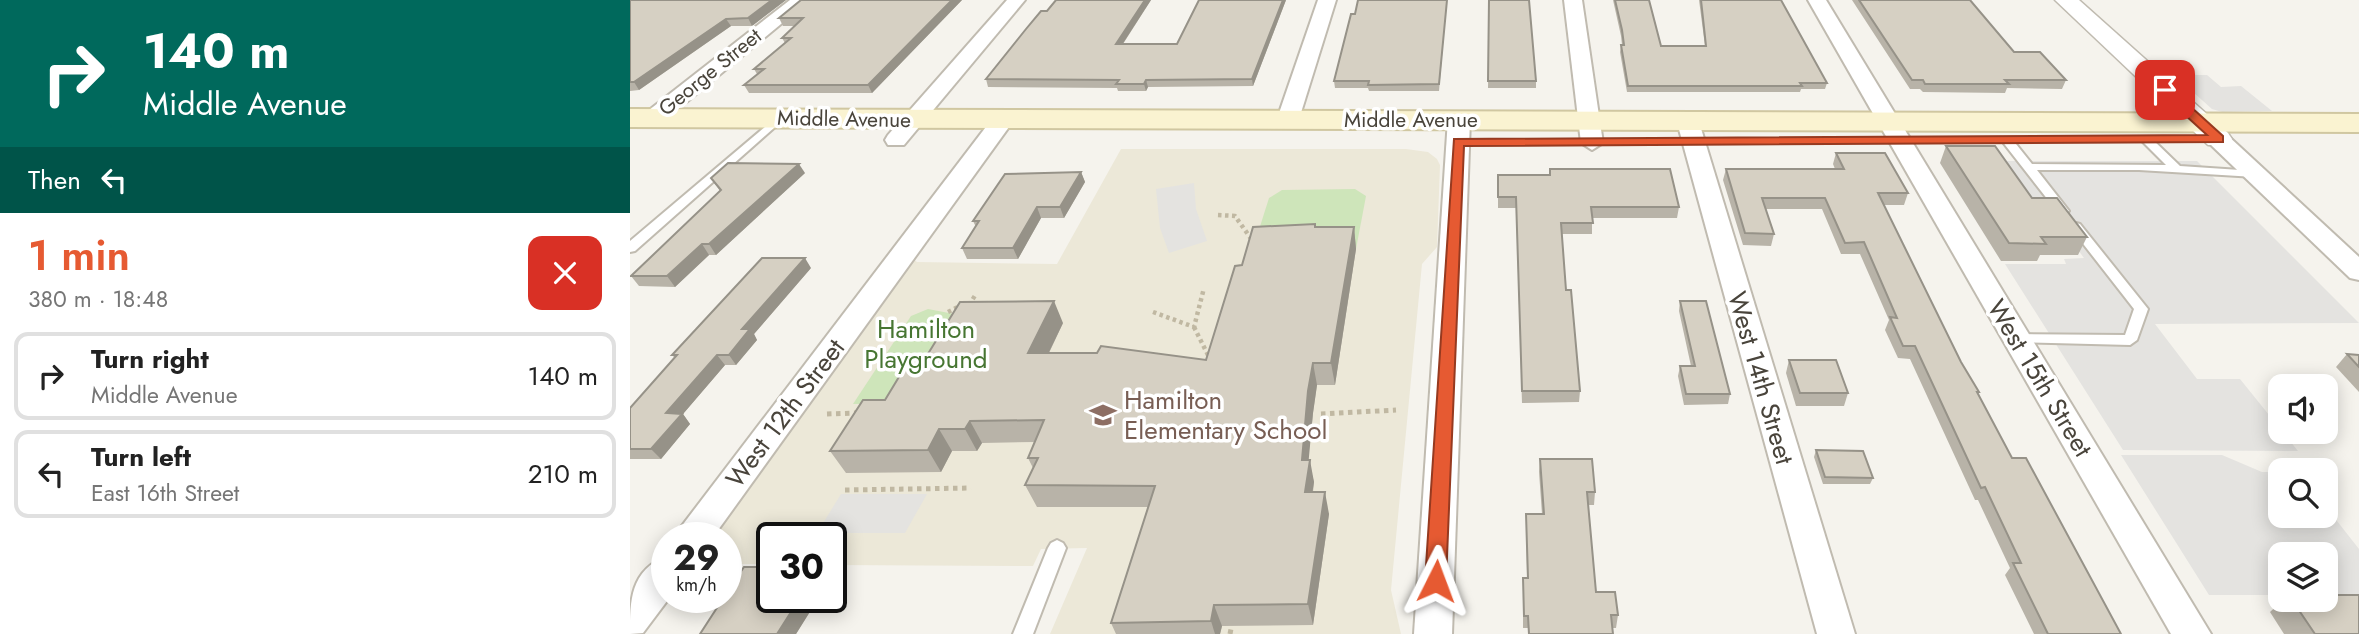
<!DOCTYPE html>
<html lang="en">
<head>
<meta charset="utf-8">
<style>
  body { margin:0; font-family:Jost,sans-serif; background:#f6f6f6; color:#222; height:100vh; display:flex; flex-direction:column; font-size:26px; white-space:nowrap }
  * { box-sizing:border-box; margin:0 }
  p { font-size:23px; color:#767676 }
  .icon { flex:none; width:38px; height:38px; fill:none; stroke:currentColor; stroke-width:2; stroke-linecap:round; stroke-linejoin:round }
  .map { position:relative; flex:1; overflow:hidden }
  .side { display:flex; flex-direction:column; background:#fff; width:630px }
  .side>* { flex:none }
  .banner { background:#00695c; color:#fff; overflow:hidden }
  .tools { position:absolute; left:1638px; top:374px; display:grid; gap:14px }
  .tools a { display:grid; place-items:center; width:70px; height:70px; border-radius:14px; background:#fff; box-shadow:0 4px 18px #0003; font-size:35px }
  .speed { position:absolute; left:21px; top:522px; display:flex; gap:14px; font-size:35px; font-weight:700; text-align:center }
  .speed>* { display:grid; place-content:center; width:91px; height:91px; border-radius:50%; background:#fff; box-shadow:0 4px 18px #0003; line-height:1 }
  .speed small { font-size:18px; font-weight:400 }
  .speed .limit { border:4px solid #111; border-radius:10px; background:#fff; color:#111 }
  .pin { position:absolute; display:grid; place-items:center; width:60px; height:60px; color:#fff; margin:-30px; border-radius:14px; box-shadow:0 4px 10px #0006 }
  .me { position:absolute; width:77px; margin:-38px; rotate:3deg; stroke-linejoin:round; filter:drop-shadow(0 0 5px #0008) }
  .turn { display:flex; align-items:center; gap:24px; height:147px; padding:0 28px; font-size:32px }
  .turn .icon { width:91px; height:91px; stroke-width:2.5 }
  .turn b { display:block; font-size:49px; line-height:60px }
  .then { display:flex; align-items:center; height:66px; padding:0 28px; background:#0003; gap:14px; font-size:26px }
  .round { display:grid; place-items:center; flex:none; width:74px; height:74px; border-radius:14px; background:#f6f6f6 }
  .summary { display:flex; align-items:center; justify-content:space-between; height:119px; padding:0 28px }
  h1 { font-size:42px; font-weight:600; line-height:52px; color:#e65a32 }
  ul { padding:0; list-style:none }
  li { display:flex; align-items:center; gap:21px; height:88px; margin:0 14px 10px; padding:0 14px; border:4px solid #e0e0e0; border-radius:14px }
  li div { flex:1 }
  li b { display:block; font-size:26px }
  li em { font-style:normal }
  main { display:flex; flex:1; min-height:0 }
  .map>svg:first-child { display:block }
  .education { fill:#ece8d8 }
  .green { fill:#cee5ba }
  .parking { fill:#e4e3e0 }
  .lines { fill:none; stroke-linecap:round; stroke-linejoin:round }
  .service-casing { stroke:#c0bbb0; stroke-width:4 }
  .minor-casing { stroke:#c0bbb0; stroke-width:4 }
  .tertiary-casing { stroke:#c0bbb0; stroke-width:3 }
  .secondary-casing { stroke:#d0c7a1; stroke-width:4 }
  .path-far1 { stroke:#c0b8a2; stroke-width:4.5; stroke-dasharray:3.5 3.5; stroke-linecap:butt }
  .path { stroke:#c0b8a2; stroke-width:5; stroke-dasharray:4.5 4.5; stroke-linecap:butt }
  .service { fill:#fff; fill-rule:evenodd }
  .minor { fill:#fff; fill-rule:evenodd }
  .tertiary { fill:#fff; fill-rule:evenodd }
  .secondary { fill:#faf3d1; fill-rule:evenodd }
  .wall { fill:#b8b3a8 }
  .shaded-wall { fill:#969288 }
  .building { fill:#d6d0c3; stroke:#969288; stroke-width:2 }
  .route { fill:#e65a32; stroke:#963a20; stroke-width:2 }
  .labels { text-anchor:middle; stroke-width:7; stroke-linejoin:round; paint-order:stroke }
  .far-street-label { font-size:21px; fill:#49443b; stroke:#fff }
  .park-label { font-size:26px; fill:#477632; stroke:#fff }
  .street-label { font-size:26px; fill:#49443b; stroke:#fff }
  .education-label { font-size:26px; fill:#785e54; stroke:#fff; text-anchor:start }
</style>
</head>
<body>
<main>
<section class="side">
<div class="banner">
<div class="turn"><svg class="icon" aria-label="right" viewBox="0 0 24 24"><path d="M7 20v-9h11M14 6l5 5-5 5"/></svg><div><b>140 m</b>Middle Avenue</div></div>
<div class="then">Then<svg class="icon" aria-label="left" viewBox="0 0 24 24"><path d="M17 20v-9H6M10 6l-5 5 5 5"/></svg></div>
</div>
<div class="summary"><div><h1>1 min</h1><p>380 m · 18:48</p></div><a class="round" style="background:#d93025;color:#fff"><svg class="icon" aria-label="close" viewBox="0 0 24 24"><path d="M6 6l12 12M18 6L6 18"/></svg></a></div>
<ul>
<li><svg class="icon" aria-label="right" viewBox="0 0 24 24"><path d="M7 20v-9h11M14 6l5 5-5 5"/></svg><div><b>Turn right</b><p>Middle Avenue</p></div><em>140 m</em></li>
<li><svg class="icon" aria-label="left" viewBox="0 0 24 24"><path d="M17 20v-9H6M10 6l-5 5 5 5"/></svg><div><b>Turn left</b><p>East 16th Street</p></div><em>210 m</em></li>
</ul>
</section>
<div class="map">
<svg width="1729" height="634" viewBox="0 0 1729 634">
  <rect width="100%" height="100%" fill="#f5f3ed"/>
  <polygon class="education" points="491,149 776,149 798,152 807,159 810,165 807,247 792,264 761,590 771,634 420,634 457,548 411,549 403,566 201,565 201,537 142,537 142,564 96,564 96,537 80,537 281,257 287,262 427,264"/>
  <g class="green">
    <polygon points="725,189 736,196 726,249 688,249 627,236 639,198 652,190"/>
    <polygon points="298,309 345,318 280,403 223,404 281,316"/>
  </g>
  <g class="parking">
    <polygon points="1544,75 1577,75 1591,87 1611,86 1642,111 1592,112 1582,109"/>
    <polygon points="1359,161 1567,161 1729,323 1525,324 1567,379 1610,379 1668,451 1493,450 1375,264 1436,264 1434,259 1454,258 1422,215"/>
    <polygon points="564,183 566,209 577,241 539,253 530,228 526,189"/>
    <polygon points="1491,455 1592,455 1632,472 1650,472 1650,516 1696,516 1696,507 1729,549 1729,595 1696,595 1696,555 1650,555 1650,595 1579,595"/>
    <polygon points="211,494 297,494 275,533 187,533"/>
  </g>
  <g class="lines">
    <defs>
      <g id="service">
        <polygon points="149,115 153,116 153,120 5,251 0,252 0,241"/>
        <polygon points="1517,137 1521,138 1550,166 1625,171 1631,174 1625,177 1509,170 1407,170 1439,211 1433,215 1429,214 1372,141 1374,139 1382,139 1402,164 1536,165 1511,140"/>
        <polygon points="1446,223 1450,224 1518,309 1507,340 1500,345 1382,342 1380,339 1382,336 1387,334 1495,335 1504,309 1440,227"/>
        <polygon points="427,540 433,543 436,548 403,634 383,634 418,548 421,543"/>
      </g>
      <g id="minor">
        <polygon points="160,0 180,0 30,124 14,124 11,119 14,114"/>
        <polygon points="377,0 395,0 274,145 258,145 255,140 258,135"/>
        <polygon points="688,0 706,0 669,119 658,125 650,124 647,119"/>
        <polygon points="934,0 952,0 973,143 962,150 951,143"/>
        <polygon points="1178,0 1196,0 1581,634 1541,634"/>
        <polygon points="829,113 840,119 822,634 784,634 818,119"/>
        <polygon points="373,114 384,120 83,537 46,537 51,527 365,115"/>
        <polygon points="1058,116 1069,122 1225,634 1187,634 1047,122"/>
        <polygon points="1588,132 1596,134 1729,257 1729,280 1720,278 1580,144 1577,139 1580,134"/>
        <path d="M37,556V597H40L13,633L0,634C0,601 0,570 37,556Z"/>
      </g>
      <polygon id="tertiary" points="1425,0 1449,0 1598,133 1602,139 1598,145 1578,145"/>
      <polygon id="secondary" points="0,109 1729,114 1729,132 0,127"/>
    </defs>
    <use href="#service" class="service-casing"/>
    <use href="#minor" class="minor-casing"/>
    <use href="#tertiary" class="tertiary-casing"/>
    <use href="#secondary" class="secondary-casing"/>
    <g class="path-far1">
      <polyline points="588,215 605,216 622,240"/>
      <polyline points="339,305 346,294"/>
      <polyline points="318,312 330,306"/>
      <polyline points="523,312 564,327 574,288"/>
      <polyline points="564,327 580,359"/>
    </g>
    <g class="path">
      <polyline points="197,414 227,413"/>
      <polyline points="691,414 766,410"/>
      <polyline points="215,490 341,488"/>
      <polyline points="600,634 601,629"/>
    </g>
    <use href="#service" class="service"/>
    <use href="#minor" class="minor"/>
    <use href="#tertiary" class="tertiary"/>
    <use href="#secondary" class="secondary"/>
  </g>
  <g class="wall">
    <polygon points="0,0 156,0 122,26 101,26 9,90 0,91"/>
    <polygon points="332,0 242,93 119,93 114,85 127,74 124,69 155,43 152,38 165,26 153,26 149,18"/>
    <polygon points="521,0 493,44 547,44 656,0 623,86 518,87 516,91 488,91 487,88 358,87 356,79 417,11"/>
    <polygon points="817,0 809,91 739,91 738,88 705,88 704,81 725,14"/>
    <polygon points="859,0 906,81 906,88 858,88"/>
    <polygon points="983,0 1019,0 1031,46 1075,46 1069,0 1151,0 1197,83 1195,89 1171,89 1170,92 997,92 990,52 991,45 992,45 991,36"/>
    <polygon points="1222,0 1340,0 1384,52 1436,80 1432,89 1377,88 1375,93 1293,92 1290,89 1280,89"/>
    <polygon points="1316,146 1402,198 1457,237 1448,255 1410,255 1407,261 1371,261 1310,163"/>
    <polygon points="1206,153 1278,193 1274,205 1254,205 1331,362 1349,392 1348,394 1382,458 1491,634 1404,634 1375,575 1380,568 1348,500 1345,500 1280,359 1268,358 1255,330 1259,320 1230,254 1211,254 1192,209 1136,209 1144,234 1141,246 1113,245 1093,180 1096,169 1205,169 1203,164"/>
    <polygon points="920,169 1049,207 1047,218 962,218 962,234 932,234 936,290 950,391 949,402 892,403 886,208 868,208 868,175 920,175"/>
    <polygon points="451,172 455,182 434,218 411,218 388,259 337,259 332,248 346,227 343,221"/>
    <polygon points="175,173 86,255 79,255 45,287 9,286 1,276 90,191 81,178"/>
    <polygon points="686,227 724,227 726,249 705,385 687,385 683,413 678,460 684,482 683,492 699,514 683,625 592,626 590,634 486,634 481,623 518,507 407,507 395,485 403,468 398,458 404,442 352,443 347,451 322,451 311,472 216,473 200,451 255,400 296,357 433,323 419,353 576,360 612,265"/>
    <polygon points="181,268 124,334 127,340 106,365 95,365 53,414 60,424 31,459 0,459 0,408 45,358 42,355"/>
    <polygon points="1050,301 1100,394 1098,404 1054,405 1048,376 1050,366 1061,366 1049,311"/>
    <polygon points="1717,354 1729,355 1729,392 1706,367"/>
    <polygon points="1159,360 1218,393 1214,406 1166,406 1156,373"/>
    <polygon points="1186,450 1243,478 1240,484 1193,484 1184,457"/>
    <polygon points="910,459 965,492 964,505 958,505 966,592 988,615 986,628 983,628 983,634 898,634 898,628 893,628 893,578 897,578 896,514 912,514 909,472"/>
    <polygon points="94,597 197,597 190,610 181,610 166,634 70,634"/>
    <polygon points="1653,600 1696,600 1729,634 1654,634 1640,612"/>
  </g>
  <g class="shaded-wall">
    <polygon points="142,0 156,0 122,26 118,18"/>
    <polygon points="322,0 332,0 242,93 238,85"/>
    <polygon points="515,0 521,0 488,51 486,44"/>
    <polygon points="653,0 656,0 623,86 622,79"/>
    <polygon points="96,19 101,26 9,90 4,82"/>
    <polygon points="516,80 518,87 516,91 514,84"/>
    <polygon points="169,164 175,173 86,255 79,244"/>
    <polygon points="451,172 455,182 434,218 430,207"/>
    <polygon points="407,207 411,218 388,259 383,248"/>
    <polygon points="724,227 726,249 705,385 701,363"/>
    <polygon points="72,244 79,255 45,287 37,276"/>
    <polygon points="175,258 181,268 124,334 127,340 106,365 99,355 112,329"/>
    <polygon points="424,301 433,323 408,375 398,353"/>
    <polygon points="87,355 95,365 53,414 60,424 31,459 21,449 36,413"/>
    <polygon points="683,363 687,385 683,413 677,478 680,460 684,482 679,514 675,492 672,460 678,391"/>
    <polygon points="340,421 352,443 347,451 335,429"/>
    <polygon points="309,429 322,451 311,472 298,450"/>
    <polygon points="695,492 699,514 683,625 678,604"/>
    <polygon points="201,577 206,582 201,590"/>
    <polygon points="179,597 197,597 190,610"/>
    <polygon points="170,598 181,610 166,634 147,634"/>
    <polygon points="584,605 592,626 590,634 585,634 581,621"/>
  </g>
  <g class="building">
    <polygon points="0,0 142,0 118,18 96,19 4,82 0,82"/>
    <polygon points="171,0 322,0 238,85 114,85 134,69 124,69 161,38 152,38 173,18 149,18"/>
    <polygon points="426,0 515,0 486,44 547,44 569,0 653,0 622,79 516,80 514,84 486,84 489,80 356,79 396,29 411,11 417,11"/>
    <polygon points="728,0 817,0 809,84 738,85 739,81 704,81 721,14 725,14"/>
    <polygon points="859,0 899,0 906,81 858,81"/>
    <polygon points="985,0 1019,0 1031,46 1076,46 1071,0 1151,0 1197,83 1170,83 1172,86 998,86 991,45 994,45 992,30"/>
    <polygon points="1229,0 1340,0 1384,52 1410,52 1436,80 1375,80 1379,84 1295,84 1293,80 1282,80"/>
    <polygon points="1316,146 1365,146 1402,198 1427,198 1457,237 1411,237 1416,244 1379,243"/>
    <polygon points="1206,153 1255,153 1278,193 1248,193 1331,362 1349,392 1347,392 1382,458 1396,458 1491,634 1418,634 1383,563 1391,563 1355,487 1351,488 1285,346 1273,346 1260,317 1267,318 1234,242 1215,243 1195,198 1132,198 1144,234 1115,233 1096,169 1214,169"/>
    <polygon points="98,163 169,164 79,244 72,244 37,276 1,276 91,190 81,178"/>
    <polygon points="920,169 1040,169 1049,207 961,207 963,223 931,223 936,290 941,290 950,391 892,391 886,197 868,197 868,175 920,175"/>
    <polygon points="451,172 430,207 407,207 383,248 332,248 349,221 343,221 375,174"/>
    <polygon points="685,224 685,227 724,227 701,363 683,363 678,391 672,460 680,460 675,492 695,492 678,604 584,605 581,621 481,623 525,486 395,485 408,458 398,458 414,420 340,421 335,429 309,429 298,450 200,451 233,400 255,400 281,357 296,357 330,302 424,301 398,353 467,353 471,346 576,360 605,266 612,265 623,227"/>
    <polygon points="132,258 175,258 112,329 120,329 99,355 87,355 36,413 52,414 21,449 0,449 0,408 47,355 42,355"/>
    <polygon points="1050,301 1076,301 1100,394 1056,394 1050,366 1065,366"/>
    <polygon points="1717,354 1729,355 1729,367"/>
    <polygon points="1159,360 1206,360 1218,393 1170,393"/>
    <polygon points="1186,450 1233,451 1243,478 1195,477"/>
    <polygon points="910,459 962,459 965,492 957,492 966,592 985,592 988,615 981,615 983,634 899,634 898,616 894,616 893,578 898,578 896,514 914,514"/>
    <polygon points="114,567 142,567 142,597 179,597 170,598 147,634 70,634 94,597 96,597 96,593"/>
    <polygon points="1696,595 1729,595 1729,634 1685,634 1662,600 1696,600"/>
  </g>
  <polygon class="route" points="1531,88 1540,88 1593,136 1593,142 834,146 816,581 813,588 806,590 799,588 795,581 824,139 1577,135 1531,93"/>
  <defs>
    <symbol id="school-bare" viewBox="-9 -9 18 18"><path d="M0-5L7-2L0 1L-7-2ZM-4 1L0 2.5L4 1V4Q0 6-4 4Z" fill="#8d6e63" stroke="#fff" stroke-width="2.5" paint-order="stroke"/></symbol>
  </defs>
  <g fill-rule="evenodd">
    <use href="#school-bare" x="454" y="396" width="38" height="38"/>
  </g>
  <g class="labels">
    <g class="far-street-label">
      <text transform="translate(80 72) rotate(-39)" y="7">George Street</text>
      <text transform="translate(214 119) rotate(1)" y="7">Middle Avenue</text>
      <text x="781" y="127">Middle Avenue</text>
    </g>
    <g class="park-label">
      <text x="296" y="338">Hamilton<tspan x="296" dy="30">Playground</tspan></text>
    </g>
    <g class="street-label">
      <text transform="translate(1131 378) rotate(74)" y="9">West 14th Street</text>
      <text transform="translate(1410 378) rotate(59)" y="9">West 15th Street</text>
      <text transform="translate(155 413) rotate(-53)" y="9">West 12th Street</text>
    </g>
    <g class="education-label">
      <text x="494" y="409">Hamilton<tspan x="494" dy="30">Elementary School</tspan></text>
    </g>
  </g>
</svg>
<div class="tools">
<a><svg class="icon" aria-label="sound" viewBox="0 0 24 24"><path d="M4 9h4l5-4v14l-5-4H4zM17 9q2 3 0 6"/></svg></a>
<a><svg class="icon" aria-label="search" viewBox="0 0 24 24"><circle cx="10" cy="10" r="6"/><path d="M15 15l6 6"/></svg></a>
<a><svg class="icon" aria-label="layers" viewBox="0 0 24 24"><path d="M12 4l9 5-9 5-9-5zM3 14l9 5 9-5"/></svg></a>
</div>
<div class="speed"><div>29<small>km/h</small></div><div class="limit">30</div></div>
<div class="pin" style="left:1535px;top:90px;background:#d93025"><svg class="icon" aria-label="arrive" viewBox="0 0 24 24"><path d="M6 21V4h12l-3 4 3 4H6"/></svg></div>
<svg class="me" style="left:806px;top:581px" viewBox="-20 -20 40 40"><path d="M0-17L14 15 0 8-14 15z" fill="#e65a32" stroke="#fff" stroke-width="4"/></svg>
</div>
</main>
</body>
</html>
